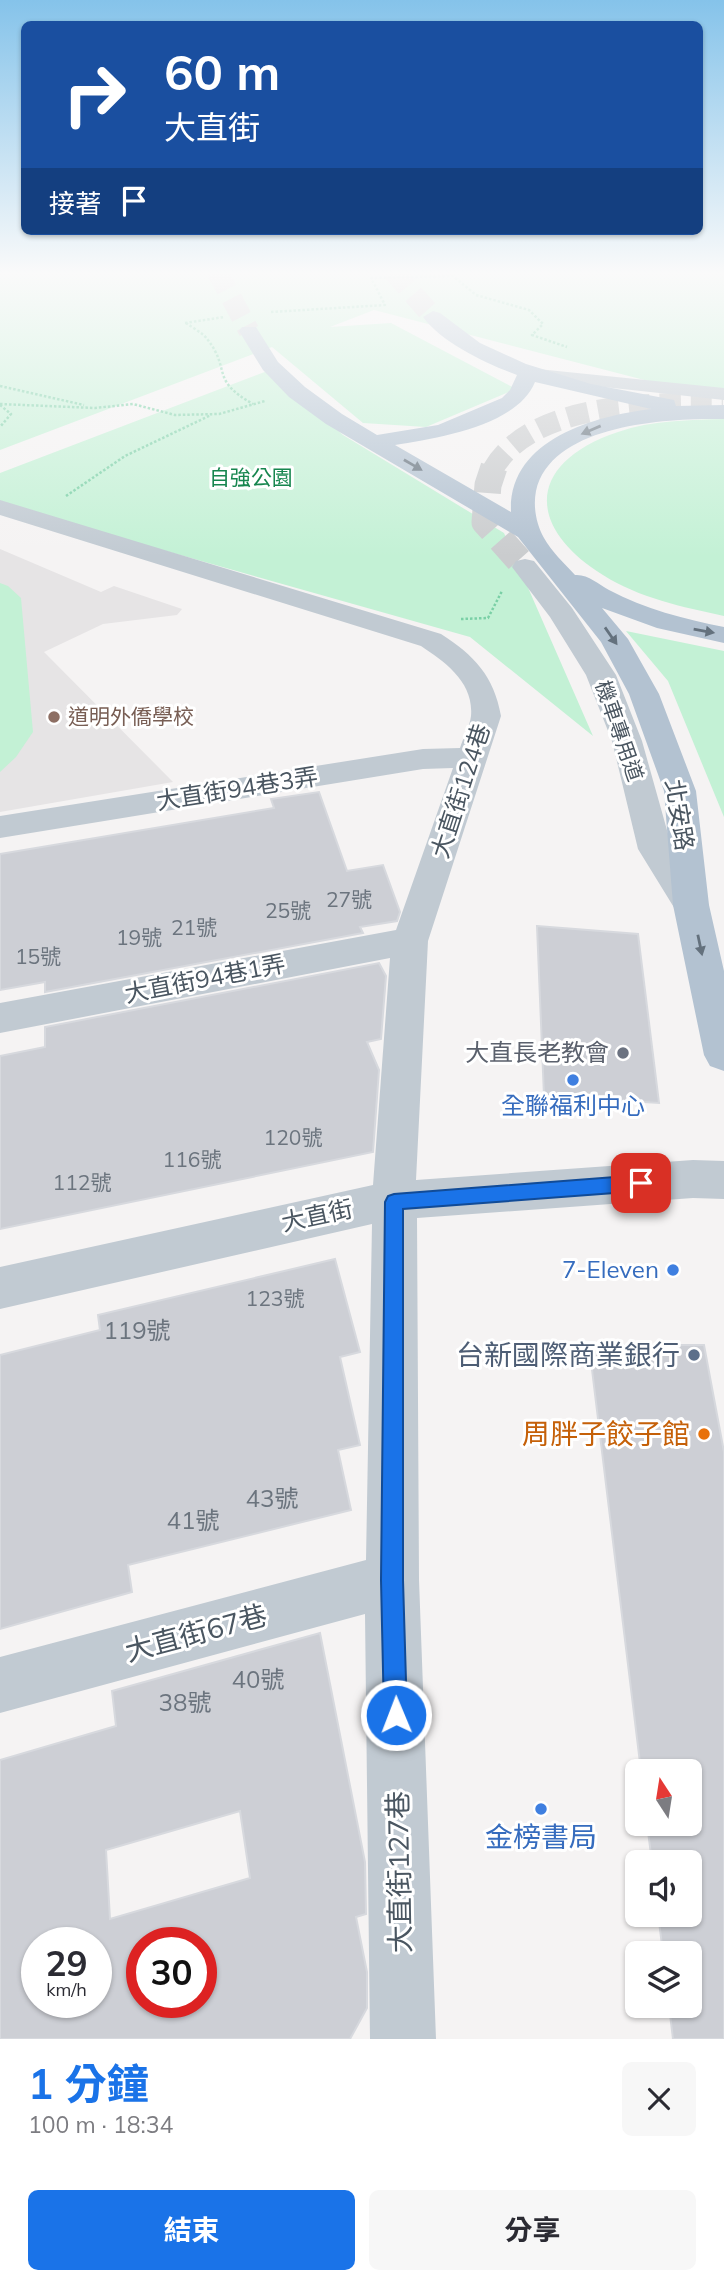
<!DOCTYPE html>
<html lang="zh-TW">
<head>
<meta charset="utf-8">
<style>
  body { margin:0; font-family:Mulish,"Noto Sans TC",sans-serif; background:#f7f7f7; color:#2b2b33; height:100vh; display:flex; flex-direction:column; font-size:26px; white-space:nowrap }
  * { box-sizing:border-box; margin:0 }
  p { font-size:23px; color:#7c7c81 }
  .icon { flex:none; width:38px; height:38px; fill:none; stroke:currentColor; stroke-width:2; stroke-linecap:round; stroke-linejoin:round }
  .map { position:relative; height:2039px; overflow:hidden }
  .details { display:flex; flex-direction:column; background:#fff; flex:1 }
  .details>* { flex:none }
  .hud { position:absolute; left:21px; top:21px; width:682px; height:214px; border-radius:10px; box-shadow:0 2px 5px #0004; background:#1a4fa0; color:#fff; overflow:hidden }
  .needle { width:46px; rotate:348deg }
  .controls { position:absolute; left:625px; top:1759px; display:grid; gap:14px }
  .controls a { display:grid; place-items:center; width:77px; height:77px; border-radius:10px; background:#fff; box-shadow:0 2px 5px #0004; font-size:35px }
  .speed { position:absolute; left:21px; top:1927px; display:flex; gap:14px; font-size:35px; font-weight:700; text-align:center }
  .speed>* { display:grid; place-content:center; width:91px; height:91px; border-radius:50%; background:#fff; box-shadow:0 2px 5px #0004; line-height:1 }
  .speed small { font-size:18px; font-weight:400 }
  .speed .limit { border:10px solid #d22; background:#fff; color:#111 }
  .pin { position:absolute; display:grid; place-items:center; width:60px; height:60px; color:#fff; margin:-30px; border-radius:14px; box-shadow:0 4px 10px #0006 }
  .me { position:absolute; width:77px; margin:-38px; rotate:359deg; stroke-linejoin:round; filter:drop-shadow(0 0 5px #0008) }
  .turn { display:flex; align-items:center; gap:24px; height:147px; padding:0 28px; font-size:32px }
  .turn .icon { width:91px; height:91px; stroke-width:2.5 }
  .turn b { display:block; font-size:49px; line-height:60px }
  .then { display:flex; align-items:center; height:66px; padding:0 28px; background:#0003; gap:14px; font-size:26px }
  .round { display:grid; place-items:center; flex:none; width:74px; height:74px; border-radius:10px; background:#f7f7f7 }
  .head { display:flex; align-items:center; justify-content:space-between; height:119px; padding:0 28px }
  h1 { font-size:42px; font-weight:700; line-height:52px; color:#1a73e8 }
  .primary-button { display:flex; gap:14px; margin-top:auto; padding:14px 28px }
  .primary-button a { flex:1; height:80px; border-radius:10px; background:#1a73e8; color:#fff; font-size:28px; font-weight:700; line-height:80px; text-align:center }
  .primary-button a+a { background:#f7f7f7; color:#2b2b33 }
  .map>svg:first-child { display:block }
  .education { fill:#e6e4e5 }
  .green { fill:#c3f1d5 }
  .building { fill:#cdcfd5; stroke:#d7d9de; stroke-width:2; fill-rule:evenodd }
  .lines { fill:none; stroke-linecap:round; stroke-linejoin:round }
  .minor-tunnel-far1 { stroke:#caccce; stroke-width:21; stroke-dasharray:21 10; stroke-linecap:butt }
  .minor-tunnel { stroke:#caccce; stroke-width:27; stroke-dasharray:27 13; stroke-linecap:butt }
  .major-tunnel { stroke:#caccce; stroke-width:21; stroke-dasharray:21 10; stroke-linecap:butt }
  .path { stroke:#7ad0a6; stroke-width:2.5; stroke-dasharray:2.5 2; stroke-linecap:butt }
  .minor { fill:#c1cad2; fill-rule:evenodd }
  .major { fill:#b3c2d1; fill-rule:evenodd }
  .oneway { fill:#64717d }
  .route { fill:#1a73e8; stroke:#114b97; stroke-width:2 }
  .education-dot { fill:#8d6e63; stroke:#fff; stroke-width:2.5 }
  .worship-dot { fill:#6b7280; stroke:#fff; stroke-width:2.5 }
  .shop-dot { fill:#3f7fe0; stroke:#fff; stroke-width:2.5 }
  .service-dot { fill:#5c6f8a; stroke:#fff; stroke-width:2.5 }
  .food-dot { fill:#e8710a; stroke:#fff; stroke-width:2.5 }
  .labels { text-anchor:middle; stroke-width:6; stroke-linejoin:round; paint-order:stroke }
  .far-park-label { font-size:21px; fill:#17864f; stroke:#fff }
  .far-education-label { font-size:21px; fill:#785e54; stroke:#fff; text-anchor:start }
  .far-street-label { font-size:21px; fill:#4a5661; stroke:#fff }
  .number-label { font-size:21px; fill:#6b747e }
  .street-label { font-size:24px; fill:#4a5661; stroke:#fff }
  .worship-label { font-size:24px; fill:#5b616d; stroke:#fff; text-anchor:end }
  .shop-label { font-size:24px; fill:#366cbe; stroke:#fff }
  .near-number-label { font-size:24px; fill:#6b747e }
  .near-service-label { font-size:28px; fill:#4e5e75; stroke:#fff; text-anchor:end }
  .near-food-label { font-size:28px; fill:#c56008; stroke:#fff; text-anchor:end }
  .near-street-label { font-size:28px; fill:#4a5661; stroke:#fff }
  .near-shop-label { font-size:28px; fill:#366cbe; stroke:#fff }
</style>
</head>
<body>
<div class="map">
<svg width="724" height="2039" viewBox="0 0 724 2039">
  <rect width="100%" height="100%" fill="#f5f3f3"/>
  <polygon class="education" points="0,549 101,592 114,586 182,609 177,615 103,624 44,652 173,782 0,812"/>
  <g class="green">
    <polygon points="0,271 724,271 724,390 710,387 683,390 374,310 330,327 391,323 516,389 426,427 363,423 272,347 0,450"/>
    <polygon points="270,370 343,435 504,533 593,736 470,637 0,504 0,473"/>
    <path d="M724,419V616C683,607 639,598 603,575C524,526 528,462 618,432C652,420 689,420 724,419Z"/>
    <polygon points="0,583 8,586 21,598 33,732 16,757 0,772"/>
    <polygon points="626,631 724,651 724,817 668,681"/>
  </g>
  <g class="building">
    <polygon points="319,792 347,871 383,865 400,912 397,921 360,927 363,933 45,992 45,982 0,990 0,854 274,808 271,799"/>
    <polygon points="537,926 638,934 659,1103 544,1096"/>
    <polygon points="379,963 386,976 381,1039 367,1042 379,1070 373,1152 0,1229 0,1056 45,1047 45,1027"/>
    <polygon points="335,1259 360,1352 340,1357 360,1445 338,1450 351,1510 128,1565 132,1592 0,1629 0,1355 100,1330 98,1315"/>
    <polygon points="589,1345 704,1345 724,1452 724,2039 673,2039 669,2006 690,2006 690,1953 663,1953 658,1914 690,1914 690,1862 652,1862 647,1824 690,1824 690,1771 641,1771"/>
    <path d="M320,1633L365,1862L366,1914L356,1917L367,1972V2008L350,2039H0V1760L116,1726L112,1691ZM240,1811L250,1878L110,1919L106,1850ZM37,1942H96V2002H37ZM142,1942H201V2002H142Z"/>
  </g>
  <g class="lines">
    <path class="minor-tunnel-far1" d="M493,469C533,401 655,403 723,403"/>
    <polyline class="minor-tunnel" points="494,467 488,485 485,522 525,567"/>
    <g class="major-tunnel">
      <polyline points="217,271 249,331"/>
      <polyline points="393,271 433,317"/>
    </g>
    <g class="path">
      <polyline points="271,312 385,305 371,278 453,276 476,295 529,310 543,324 532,335 567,347"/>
      <polyline points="185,323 224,317"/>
      <path d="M186,323C193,328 203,333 208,340C231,370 210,380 253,404"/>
      <polyline points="0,386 84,405"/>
      <polyline points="0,404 95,408 133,404 175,415 219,414 265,401"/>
      <polyline points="0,405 11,414 0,427"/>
      <polyline points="66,496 125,456 211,415"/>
      <polyline points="461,619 488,618 502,591"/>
    </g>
    <g class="minor">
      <polygon points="528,368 724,388 724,400 521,378 518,374 521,370"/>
      <path d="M0,500L441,634C474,655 494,676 501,716L428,941L416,1180L693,1160L724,1161V1199L693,1198L417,1218L419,1580L436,2039H370L365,1614L0,1713V1657L366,1560L372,1224L0,1309V1267L373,1185L390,958L0,1033V1003L396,930L453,768L423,769L0,838V816L423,749L460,748C463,738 470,726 471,716C474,682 445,662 421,646L0,515Z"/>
      <polygon points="525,559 534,561 572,608 616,675 642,741 672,848 709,905 704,914 691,918 678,914 638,849 612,741 586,675 550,617 512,567 516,561"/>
    </g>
    <path class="major" d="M433,311L440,313L480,343L526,364L591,384L674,400L676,406L724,405V419C670,418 551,423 536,491C533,506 536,524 544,538C551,551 564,563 575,575C588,574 598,584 609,590C645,609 684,619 724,627V643L657,628L602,608L628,639L659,694L696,791L709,905L724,971V1071L710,1066L704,1055L673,905L664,791L629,694L601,642L518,537L326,424L289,397L263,370L239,331L242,327H256L278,362L305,387L342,414L377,435L438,425L502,398L510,390L517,375C487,364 442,343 423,317ZM535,382L651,409C594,416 508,440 511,512L395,445C438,438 517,426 535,382Z"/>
  </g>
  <defs><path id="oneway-solid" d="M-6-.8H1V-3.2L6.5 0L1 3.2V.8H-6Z" transform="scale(1.75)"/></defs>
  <g class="oneway">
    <use href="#oneway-solid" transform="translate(591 430) rotate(157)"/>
    <use href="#oneway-solid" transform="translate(413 465) rotate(30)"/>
    <use href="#oneway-solid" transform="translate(704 631) rotate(10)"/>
    <use href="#oneway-solid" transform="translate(611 636) rotate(55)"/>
    <use href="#oneway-solid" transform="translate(700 945) rotate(78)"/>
  </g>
  <linearGradient id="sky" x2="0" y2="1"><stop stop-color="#85c3ea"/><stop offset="0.49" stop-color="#fafafa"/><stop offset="1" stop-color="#fafafa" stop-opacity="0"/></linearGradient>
  <rect width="724" height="557" fill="url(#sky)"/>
  <polygon class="route" points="641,1175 647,1177 650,1183 647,1188 641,1191 403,1209 403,1580 407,1715 404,1723 396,1727 387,1723 384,1715 381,1580 385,1202 388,1196 394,1194"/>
  <circle class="education-dot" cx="54" cy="717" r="7"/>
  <circle class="worship-dot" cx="623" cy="1053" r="7"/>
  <g class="shop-dot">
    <circle cx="573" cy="1080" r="7"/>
    <circle cx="673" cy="1270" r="7"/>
    <circle cx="541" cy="1809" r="7"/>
  </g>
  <circle class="service-dot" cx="694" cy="1355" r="7"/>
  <circle class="food-dot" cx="704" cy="1434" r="7"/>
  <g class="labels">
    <g class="far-park-label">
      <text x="251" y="485">自強公園</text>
    </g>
    <g class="far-education-label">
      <text x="68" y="724">道明外僑學校</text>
    </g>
    <g class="far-street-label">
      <text transform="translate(619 731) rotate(71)" y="7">機車專用道</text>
    </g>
    <g class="number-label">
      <text x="349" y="907">27號</text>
      <text x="288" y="918">25號</text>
      <text x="194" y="935">21號</text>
      <text x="139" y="945">19號</text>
      <text x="38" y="964">15號</text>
      <text x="293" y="1145">120號</text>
      <text x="192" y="1167">116號</text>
      <text x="82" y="1190">112號</text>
      <text x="275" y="1306">123號</text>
    </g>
    <g class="street-label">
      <text transform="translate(237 789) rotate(-9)" y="8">大直街94巷3弄</text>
      <text transform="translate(461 791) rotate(-72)" y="8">大直街124巷</text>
      <text transform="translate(679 815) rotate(81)" y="8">北安路</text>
      <text transform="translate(205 979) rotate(-11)" y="8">大直街94巷1弄</text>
      <text transform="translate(317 1216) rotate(-12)" y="8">大直街</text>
    </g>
    <g class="worship-label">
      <text x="609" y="1061">大直長老教會</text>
    </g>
    <g class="shop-label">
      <text x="573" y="1114">全聯福利中心</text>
      <text x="659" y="1278" text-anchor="end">7-Eleven</text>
    </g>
    <g class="near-number-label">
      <text x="137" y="1339">119號</text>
      <text x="272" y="1507">43號</text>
      <text x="193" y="1529">41號</text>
      <text x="258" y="1688">40號</text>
      <text x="185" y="1711">38號</text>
    </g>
    <g class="near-service-label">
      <text x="680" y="1365">台新國際商業銀行</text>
    </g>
    <g class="near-food-label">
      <text x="690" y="1444">周胖子餃子館</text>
    </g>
    <g class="near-street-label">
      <text transform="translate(196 1633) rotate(-15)" y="10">大直街67巷</text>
      <text transform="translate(399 1872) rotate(-91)" y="10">大直街127巷</text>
    </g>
    <g class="near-shop-label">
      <text x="541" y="1847">金榜書局</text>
    </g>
  </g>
</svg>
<div class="controls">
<a><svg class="needle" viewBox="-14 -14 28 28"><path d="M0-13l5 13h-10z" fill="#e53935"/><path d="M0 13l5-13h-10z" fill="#7c7c81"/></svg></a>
<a><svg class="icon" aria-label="sound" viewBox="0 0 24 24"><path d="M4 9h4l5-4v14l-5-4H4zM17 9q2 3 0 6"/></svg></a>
<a><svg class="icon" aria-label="layers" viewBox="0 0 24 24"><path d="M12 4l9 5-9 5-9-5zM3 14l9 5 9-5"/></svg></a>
</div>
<div class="speed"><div>29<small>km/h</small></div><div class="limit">30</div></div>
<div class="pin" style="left:641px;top:1183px;background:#d93025"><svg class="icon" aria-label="arrive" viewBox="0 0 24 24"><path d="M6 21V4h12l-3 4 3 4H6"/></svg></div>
<svg class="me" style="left:396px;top:1715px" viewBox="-20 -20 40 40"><circle r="17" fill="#1a73e8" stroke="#fff" stroke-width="3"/><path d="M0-11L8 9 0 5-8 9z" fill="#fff"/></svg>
<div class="hud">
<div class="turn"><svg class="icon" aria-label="right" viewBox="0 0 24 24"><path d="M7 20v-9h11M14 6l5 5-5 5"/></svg><div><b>60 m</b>大直街</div></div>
<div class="then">接著<svg class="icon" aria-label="arrive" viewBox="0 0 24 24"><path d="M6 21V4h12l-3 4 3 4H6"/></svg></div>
</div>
</div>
<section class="details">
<div class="head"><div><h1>1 分鐘</h1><p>100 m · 18:34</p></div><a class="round"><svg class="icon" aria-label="close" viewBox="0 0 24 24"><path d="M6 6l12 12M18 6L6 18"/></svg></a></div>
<div class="primary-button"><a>結束</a><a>分享</a></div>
</section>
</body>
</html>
